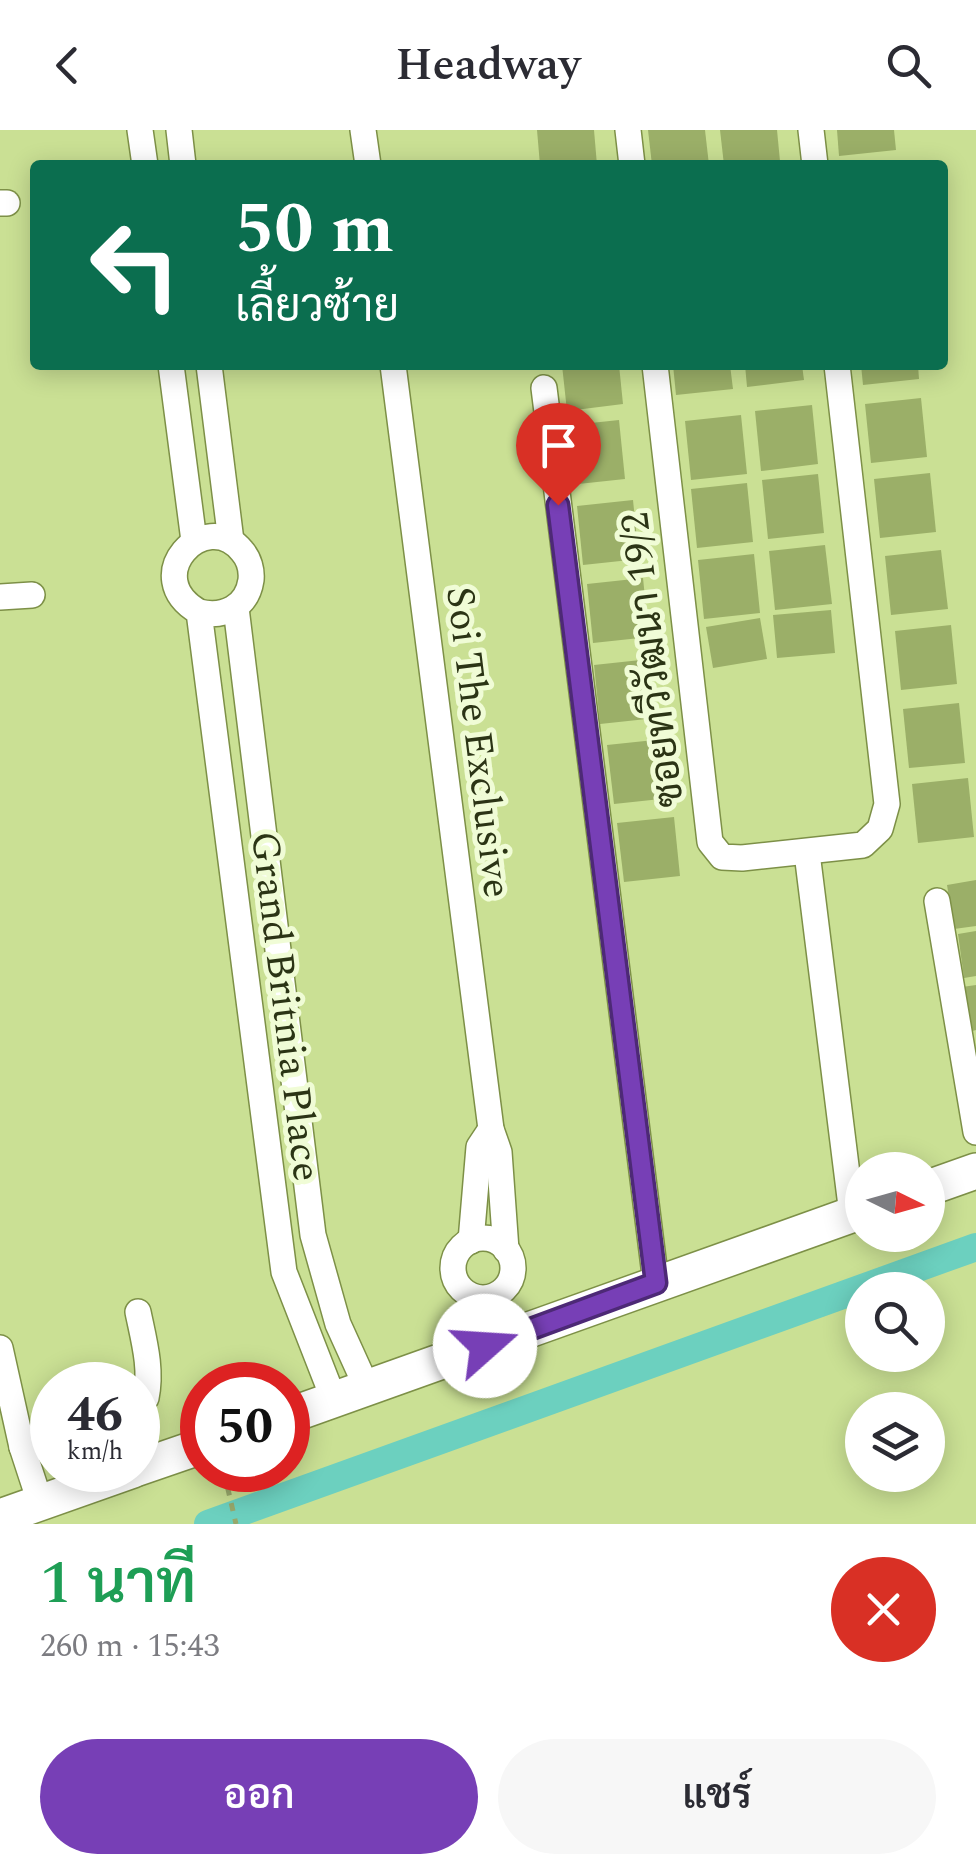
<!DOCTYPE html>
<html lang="th">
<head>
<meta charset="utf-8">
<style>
  body { margin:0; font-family:Spectral,Sarabun,serif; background:#f7f7f7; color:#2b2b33; height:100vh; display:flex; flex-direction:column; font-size:38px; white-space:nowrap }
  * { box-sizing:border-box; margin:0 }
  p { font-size:32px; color:#7c7c81 }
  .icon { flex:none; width:55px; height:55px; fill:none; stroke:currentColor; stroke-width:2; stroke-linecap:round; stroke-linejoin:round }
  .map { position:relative; height:1394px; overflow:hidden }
  .side { display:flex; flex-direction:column; background:#fff; flex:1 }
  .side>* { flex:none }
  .guide { position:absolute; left:30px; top:30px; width:918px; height:210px; border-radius:10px; box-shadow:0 5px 25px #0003; background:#0b6e4f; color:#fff; overflow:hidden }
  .needle { width:65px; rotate:95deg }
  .controls { position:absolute; left:845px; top:1022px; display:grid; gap:20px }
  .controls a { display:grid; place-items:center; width:100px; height:100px; border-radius:50%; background:#fff; box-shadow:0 5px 25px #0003; font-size:50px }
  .speed { position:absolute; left:30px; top:1232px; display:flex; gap:20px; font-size:50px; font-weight:700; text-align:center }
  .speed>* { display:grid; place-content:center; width:130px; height:130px; border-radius:50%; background:#fff; box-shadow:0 5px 25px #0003; line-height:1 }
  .speed small { font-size:25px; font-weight:400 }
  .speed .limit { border:15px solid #d22; background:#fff; color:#111 }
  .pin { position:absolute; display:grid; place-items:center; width:85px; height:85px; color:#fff; margin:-102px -42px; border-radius:50% 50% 50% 0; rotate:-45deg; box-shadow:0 0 10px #0007 }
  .pin .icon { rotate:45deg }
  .me { position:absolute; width:110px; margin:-55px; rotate:71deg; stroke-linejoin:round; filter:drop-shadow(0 0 8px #0008) }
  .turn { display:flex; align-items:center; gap:35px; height:210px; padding:0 40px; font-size:45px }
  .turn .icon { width:130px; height:130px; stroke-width:2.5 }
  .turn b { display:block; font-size:70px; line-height:85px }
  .round { display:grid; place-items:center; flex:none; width:105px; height:105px; border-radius:52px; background:#f7f7f7 }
  .head { display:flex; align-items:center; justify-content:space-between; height:170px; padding:0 40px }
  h1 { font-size:60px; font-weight:600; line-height:75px; color:#1e9e55 }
  .primary-button { display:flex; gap:20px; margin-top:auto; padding:20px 40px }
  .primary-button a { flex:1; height:115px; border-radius:60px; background:#773fb6; color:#fff; font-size:40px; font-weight:600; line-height:115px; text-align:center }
  .primary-button a+a { background:#f7f7f7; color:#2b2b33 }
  header { display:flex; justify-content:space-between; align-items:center; height:130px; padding:0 40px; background:#fff; font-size:45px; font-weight:600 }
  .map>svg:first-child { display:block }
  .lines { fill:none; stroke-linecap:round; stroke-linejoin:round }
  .canal { stroke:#6cd0bf; stroke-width:28 }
  .building { fill:#9baf68 }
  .street-casing { stroke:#7d9047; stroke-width:28 }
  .secondary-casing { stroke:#7d9047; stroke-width:38 }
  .path { stroke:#97a86b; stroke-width:5; stroke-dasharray:8 8; stroke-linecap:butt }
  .street { stroke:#fff; stroke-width:25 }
  .secondary { stroke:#fff; stroke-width:35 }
  .route-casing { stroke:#4d2976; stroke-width:25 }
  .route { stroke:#773fb6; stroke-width:18 }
  .labels { text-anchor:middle; stroke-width:10; stroke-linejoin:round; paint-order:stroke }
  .street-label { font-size:40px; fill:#2b3415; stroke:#f0fcd6 }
</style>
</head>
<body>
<header><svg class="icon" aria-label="back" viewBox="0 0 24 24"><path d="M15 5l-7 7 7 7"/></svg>Headway<svg class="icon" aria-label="search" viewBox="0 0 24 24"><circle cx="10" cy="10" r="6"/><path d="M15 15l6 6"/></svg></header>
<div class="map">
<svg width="976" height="1394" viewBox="0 0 976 1394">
  <rect width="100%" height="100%" fill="#cae094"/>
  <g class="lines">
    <polyline class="canal" points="208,1394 976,1117"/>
  </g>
  <g class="building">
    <polygon points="537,0 594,0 597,35 540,35"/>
    <polygon points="648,0 705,0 709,35 652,35"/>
    <polygon points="720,0 777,0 780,31 724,35"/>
    <polygon points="837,0 894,0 896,20 839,26"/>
    <polygon points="562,235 619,235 623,274 567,281"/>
    <polygon points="673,235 730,235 733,259 676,265"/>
    <polygon points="745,235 802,235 804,250 747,257"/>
    <polygon points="861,235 918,235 919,249 863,255"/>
    <polygon points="921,268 927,327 871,333 865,274"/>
    <polygon points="812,275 818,334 761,341 755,281"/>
    <polygon points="741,285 747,344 691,350 685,291"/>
    <polygon points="619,290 625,349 569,355 563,296"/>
    <polygon points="930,343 936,402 880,408 874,349"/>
    <polygon points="818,344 824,403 768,409 762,350"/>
    <polygon points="747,353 753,412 697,418 691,359"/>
    <polygon points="633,370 639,429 583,435 577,376"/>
    <polygon points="825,415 832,474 775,480 769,421"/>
    <polygon points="941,420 948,479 891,485 885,426"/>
    <polygon points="754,424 760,483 704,489 698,430"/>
    <polygon points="643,448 649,507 593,513 587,454"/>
    <polygon points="831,480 835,523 777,528 773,485"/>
    <polygon points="760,488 767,529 713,538 706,497"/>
    <polygon points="951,495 957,554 901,560 895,501"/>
    <polygon points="650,529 656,588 600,594 594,535"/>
    <polygon points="959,573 965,633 909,638 903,579"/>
    <polygon points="664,609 670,668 614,674 607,615"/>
    <polygon points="968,648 974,707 918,713 912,654"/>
    <polygon points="674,687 680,746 624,752 617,693"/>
    <polygon points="976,750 976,796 954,799 947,755"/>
    <polygon points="976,801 976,846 964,848 958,804"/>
    <polygon points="976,855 976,900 969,902 962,857"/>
  </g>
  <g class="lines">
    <defs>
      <g id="street">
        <polyline points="140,0 145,35"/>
        <polyline points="179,0 183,35"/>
        <polyline points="363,0 368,35"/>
        <polyline points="628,0 632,35"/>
        <polyline points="811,0 815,35"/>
        <polyline points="0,73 7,73"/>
        <polyline points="171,235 194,411"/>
        <polyline points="209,235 231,411"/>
        <polyline points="393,235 491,999 499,1022 506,1120"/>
        <polyline points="655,235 710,712 722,727 742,728 863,715 880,699 887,674 837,235"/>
        <polyline points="544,258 656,1153"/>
        <polyline points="0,467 32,465"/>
        <polyline points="236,478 313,1105 338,1194 367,1258"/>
        <path d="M199,482C224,488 247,477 251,450C252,440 249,429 242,421C205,376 138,447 199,482L284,1142L334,1270"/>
        <polyline points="807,723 852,1084"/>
        <polyline points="937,771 976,1002"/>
        <circle cx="483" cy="1138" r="30"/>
        <polyline points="471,1111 479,1017 491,999"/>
        <polyline points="471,1166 485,1216"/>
        <polyline points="0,1218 22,1317 40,1372"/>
        <path d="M138,1275L146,1268C152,1239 144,1211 138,1182"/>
        <polyline points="22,1317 52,1307"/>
      </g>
      <g id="secondary">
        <polyline points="928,1058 976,1041"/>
        <polyline points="288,1286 862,1081"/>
        <polyline points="138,1338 202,1316"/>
        <polyline points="0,1387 133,1340"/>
      </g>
    </defs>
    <use href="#street" class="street-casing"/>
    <use href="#secondary" class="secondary-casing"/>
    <polyline class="path" points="224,1342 236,1394"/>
    <use href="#street" class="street"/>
    <use href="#secondary" class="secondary"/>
  </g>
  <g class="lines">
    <defs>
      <polyline id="route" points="485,1216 656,1153 558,375"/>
    </defs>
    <use href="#route" class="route-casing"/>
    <use href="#route" class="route"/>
  </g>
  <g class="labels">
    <g class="street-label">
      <text transform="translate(651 530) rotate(-97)" y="14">ซอยทวีวัฒนา 19/2</text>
      <text transform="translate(480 612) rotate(83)" y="14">Soi The Exclusive</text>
      <text transform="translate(287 876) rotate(83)" y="14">Grand Britnia Place</text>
    </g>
  </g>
</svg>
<div class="controls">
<a><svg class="needle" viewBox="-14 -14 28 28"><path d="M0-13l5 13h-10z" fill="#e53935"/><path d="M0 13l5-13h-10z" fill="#7c7c81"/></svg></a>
<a><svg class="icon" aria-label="search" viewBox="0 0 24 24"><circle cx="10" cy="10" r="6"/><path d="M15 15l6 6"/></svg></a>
<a><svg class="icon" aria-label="layers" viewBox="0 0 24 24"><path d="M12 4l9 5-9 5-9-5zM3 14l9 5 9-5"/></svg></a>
</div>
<div class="speed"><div>46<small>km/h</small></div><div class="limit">50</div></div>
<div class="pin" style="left:558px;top:375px;background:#d93025"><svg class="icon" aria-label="arrive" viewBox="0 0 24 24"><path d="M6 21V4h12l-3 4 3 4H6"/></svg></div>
<svg class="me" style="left:485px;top:1216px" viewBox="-20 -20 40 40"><circle r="19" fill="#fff"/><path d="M0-13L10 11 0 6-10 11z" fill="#773fb6"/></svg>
<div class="guide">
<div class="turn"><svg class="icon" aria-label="left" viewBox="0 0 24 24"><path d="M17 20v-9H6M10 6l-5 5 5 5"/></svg><div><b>50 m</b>เลี้ยวซ้าย</div></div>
</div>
</div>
<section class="side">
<div class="head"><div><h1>1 นาที</h1><p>260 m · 15:43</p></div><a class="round" style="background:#d93025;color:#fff"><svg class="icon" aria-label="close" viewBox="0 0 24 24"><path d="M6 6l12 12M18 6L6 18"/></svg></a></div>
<div class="primary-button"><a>ออก</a><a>แชร์</a></div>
</section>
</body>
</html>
